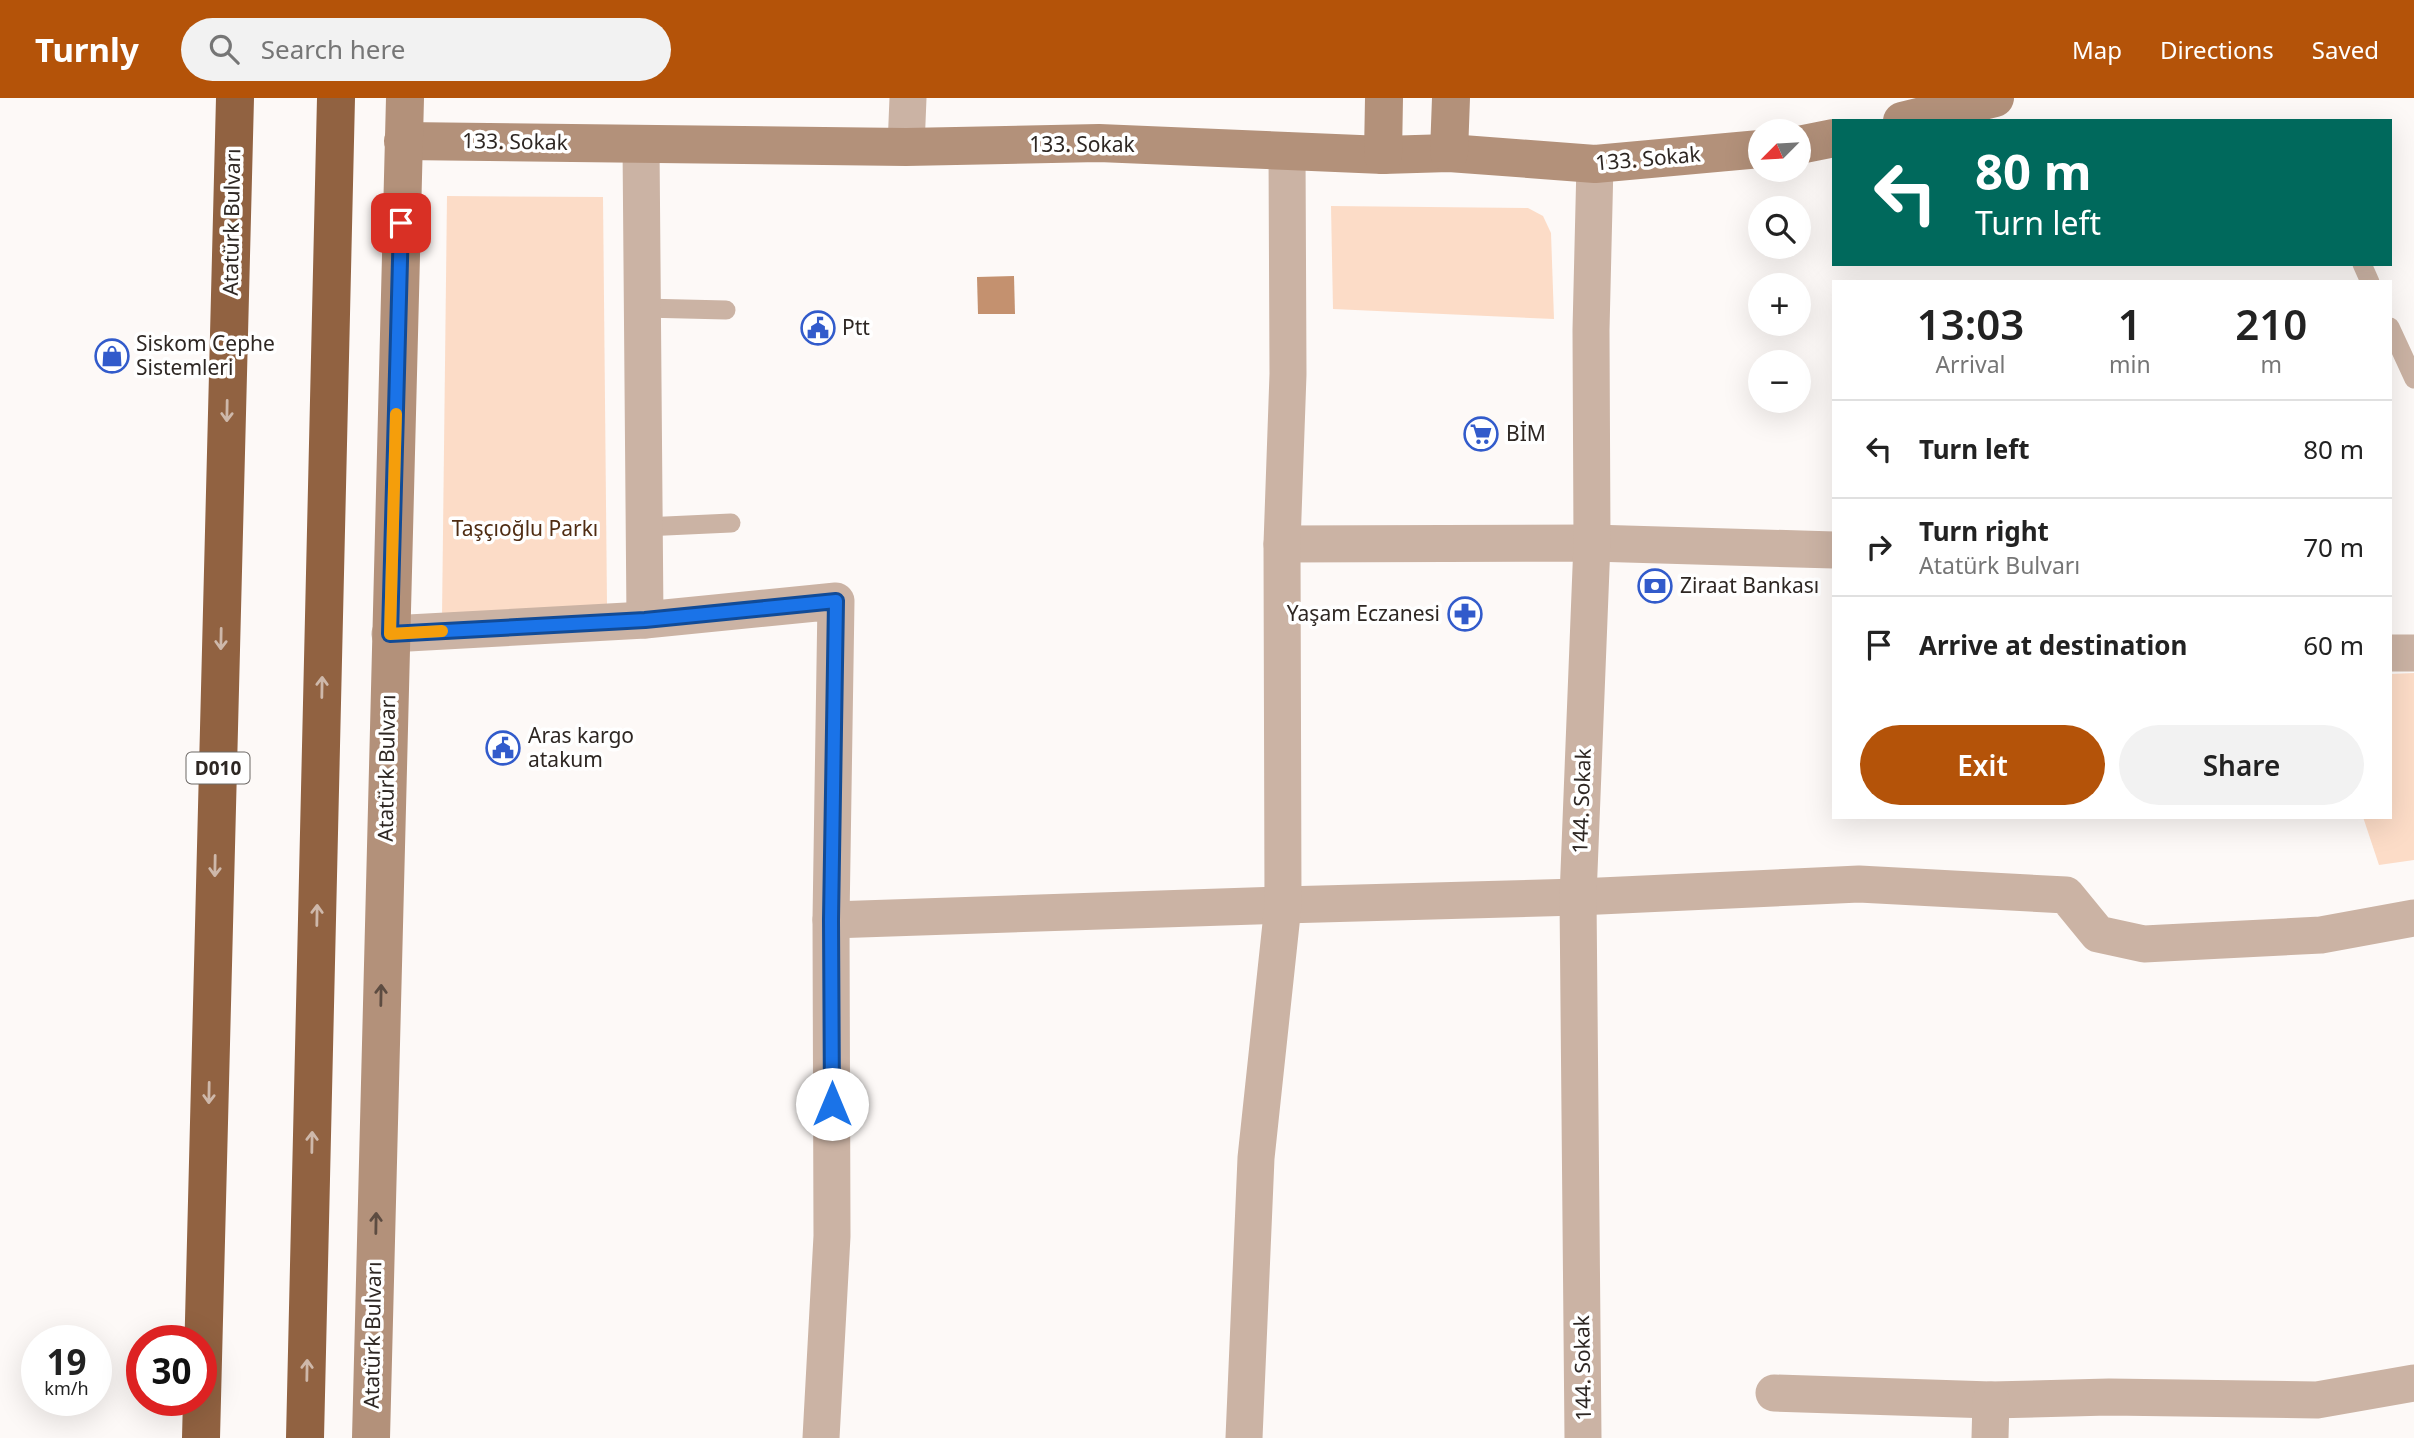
<!DOCTYPE html>
<html lang="en">
<head>
<meta charset="utf-8">
<style>
  body { margin:0; font-family:"Noto Sans",sans-serif; background:#f2f2f2; color:#222; height:100vh; display:flex; flex-direction:column; font-size:26px; white-space:nowrap }
  * { box-sizing:border-box; margin:0 }
  p { font-size:23px; color:#767676 }
  .icon { flex:none; width:38px; height:38px; fill:none; stroke:currentColor; stroke-width:2; stroke-linecap:round; stroke-linejoin:round }
  .map { position:relative; flex:1; overflow:hidden }
  .panel { position:absolute; left:1832px; top:182px; width:560px; height:539px; display:flex; flex-direction:column; background:#fff; border-radius:0px; box-shadow:0 7px 28px #0002 }
  .panel>* { flex:none }
  .banner { position:absolute; left:1832px; top:21px; width:560px; height:147px; border-radius:0px; box-shadow:0 7px 28px #0002; background:#00695c; color:#fff; overflow:hidden }
  .needle { width:46px; rotate:246deg }
  .fabs { position:absolute; left:1748px; top:21px; display:grid; gap:14px }
  .fabs a { display:grid; place-items:center; width:63px; height:63px; border-radius:50%; background:#fff; box-shadow:0 7px 28px #0002; font-size:35px }
  .speed { position:absolute; left:21px; top:1227px; display:flex; gap:14px; font-size:35px; font-weight:700; text-align:center }
  .speed>* { display:grid; place-content:center; width:91px; height:91px; border-radius:50%; background:#fff; box-shadow:0 7px 28px #0002; line-height:1 }
  .speed small { font-size:18px; font-weight:400 }
  .speed .limit { border:10px solid #d22; background:#fff; color:#111 }
  .pin { position:absolute; display:grid; place-items:center; width:60px; height:60px; color:#fff; margin:-30px; border-radius:14px; box-shadow:0 4px 10px #0006 }
  .me { position:absolute; width:77px; margin:-38px; rotate:0deg; stroke-linejoin:round; filter:drop-shadow(0 0 5px #0008) }
  .turn { display:flex; align-items:center; gap:24px; height:147px; padding:0 28px; font-size:32px }
  .turn .icon { width:91px; height:91px; stroke-width:2.5 }
  .turn b { display:block; font-size:49px; line-height:60px }
  .eta { display:flex; justify-content:space-evenly; align-items:center; height:119px; text-align:center }
  .eta b { font-size:42px; font-weight:600; line-height:49px }
  .primary-button { display:flex; gap:14px; margin-top:auto; padding:14px 28px }
  .primary-button a { flex:1; height:80px; border-radius:42px; background:#b45309; color:#fff; font-size:28px; font-weight:600; line-height:80px; text-align:center }
  .primary-button a+a { background:#f2f2f2; color:#222 }
  ul { padding:0; list-style:none }
  li { display:flex; align-items:center; gap:21px; height:98px; padding:0 28px; border-top:2px solid #e0e0e0 }
  li div { flex:1 }
  li b { display:block; font-size:26px }
  li em { font-style:normal }
  header { display:flex; align-items:center; gap:42px; box-sizing:border-box; height:98px; padding:0 35px; background:#b45309; color:#fff }
  header strong { font-size:33px }
  nav { display:flex; gap:38px; margin-inline-start:auto; font-size:24px }
  .search { width:490px; height:63px; background:#f2f2f2; display:flex; align-items:center; gap:18px; box-sizing:border-box; padding:0 24px; border-radius:38px; color:#767676; font-size:26px }
  .map>svg:first-child { display:block }
  .green { fill:#fcdcc7 }
  .water { fill:#c4916f }
  .lines { fill:none; stroke-linecap:round; stroke-linejoin:round }
  .lane { stroke:#cbb3a4; stroke-width:19 }
  .street { stroke:#cbb3a4; stroke-width:37 }
  .secondary { stroke:#b3917a; stroke-width:38 }
  .highway { stroke:#916241; stroke-width:38 }
  .oneway { stroke:#ceb8aa }
  .oneway2 { stroke:#5d4c41 }
  .route-casing { stroke:#114b97; stroke-width:18 }
  .route { stroke:#1a73e8; stroke-width:12 }
  .slow { stroke:#f59e0b; stroke-width:12 }
  .labels { text-anchor:middle; stroke-width:7; stroke-linejoin:round; paint-order:stroke }
  .shield { fill:#fff; stroke:#6d6865; stroke-width:2 }
  .shield-label { font-size:19px; font-weight:bold; fill:#2e2723 }
  .street-label { font-size:21px; fill:#2e2723; stroke:#fff }
  .poi-label { font-size:21px; fill:#2e2723; stroke:#fff; text-anchor:start }
  .park-label { font-size:21px; fill:#4f2c12; stroke:#fff }
</style>
</head>
<body>
<header>
<strong>Turnly</strong>
<div class="search"><svg class="icon" aria-label="search" viewBox="0 0 24 24"><circle cx="10" cy="10" r="6"/><path d="M15 15l6 6"/></svg>Search here</div>
<nav><a>Map</a><a>Directions</a><a>Saved</a></nav>
</header>
<div class="map">
<svg width="2414" height="1340" viewBox="0 0 2414 1340">
  <rect width="100%" height="100%" fill="#fdf9f7"/>
  <g class="green">
    <polygon points="447,98 603,99 607,507 442,519"/>
    <polygon points="1331,108 1528,110 1543,118 1551,135 1554,221 1333,211"/>
    <polygon points="2414,575 2414,762 2379,767 2363,719 2390,719 2391,576"/>
  </g>
  <polygon class="water" points="1014,178 1015,216 978,216 977,179"/>
  <g class="lines">
    <g class="lane">
      <polyline points="2362,166 2370,184"/>
      <polyline points="643,210 726,212"/>
      <polyline points="2390,229 2414,281"/>
      <polyline points="644,429 731,425"/>
    </g>
    <g class="street">
      <polyline points="641,46 645,522"/>
      <polyline points="906,49 908,0"/>
      <polyline points="1282,446 1592,445 1834,452"/>
      <polyline points="390,536 645,522 836,503 831,822 832,1138 821,1340"/>
      <polyline points="2390,555 2414,555"/>
      <polyline points="831,822 1283,807 1578,799 1859,786 2066,797 2098,836 2144,846 2321,837 2414,820"/>
      <polyline points="1774,1295 1991,1302 2109,1299 2317,1302 2414,1285"/>
      <polyline points="1244,1340 1256,1060 1283,807 1282,446 1288,276 1287,53"/>
      <polyline points="1583,1340 1578,799 1592,445 1591,232 1595,66"/>
      <polyline points="1990,1340 1991,1302"/>
    </g>
    <g class="secondary">
      <polyline points="1902,23 1995,0"/>
      <polyline points="403,43 906,49 1099,45 1383,57 1449,55 1595,66 1760,51"/>
      <polyline points="1799,47 1834,40"/>
      <polyline points="1449,55 1451,0"/>
      <polyline points="1383,57 1384,0"/>
      <polyline points="371,1340 405,0"/>
    </g>
    <g class="highway">
      <polyline points="201,1340 235,0"/>
      <polyline points="305,1340 336,0"/>
    </g>
  </g>
  <defs><path id="oneway-shaft" d="M-6 0H5M1.5-3L5.5 0L1.5 3" fill="none" stroke-width="1.6" stroke-linecap="round" stroke-linejoin="round" transform="scale(1.75)"/></defs>
  <g class="oneway">
    <use href="#oneway-shaft" transform="translate(227 313) rotate(91)"/>
    <use href="#oneway-shaft" transform="translate(221 541) rotate(91)"/>
    <use href="#oneway-shaft" transform="translate(322 589) rotate(-89)"/>
    <use href="#oneway-shaft" transform="translate(215 768) rotate(91)"/>
    <use href="#oneway-shaft" transform="translate(317 817) rotate(-89)"/>
    <use href="#oneway-shaft" transform="translate(209 995) rotate(91)"/>
    <use href="#oneway-shaft" transform="translate(312 1044) rotate(-89)"/>
    <use href="#oneway-shaft" transform="translate(307 1272) rotate(-89)"/>
  </g>
  <g class="oneway2">
    <use href="#oneway-shaft" transform="translate(381 897) rotate(-89)"/>
    <use href="#oneway-shaft" transform="translate(376 1125) rotate(-89)"/>
  </g>
  <g class="lines">
    <defs>
      <polyline id="route" points="401,125 390,536 645,522 836,503 831,822 832,1006"/>
    </defs>
    <use href="#route" class="route-casing"/>
    <use href="#route" class="route"/>
    <polyline class="slow" points="396,316 390,536 442,533"/>
  </g>
  <defs>
    <symbol id="civic-ring" viewBox="-11 -11 22 22"><circle r="9.5" fill="#fff" stroke="#325bcb" stroke-width="1.5"/><path d="M-.6-6.5H3V-4.5H.6V-3L4-1V1h2V6H-6V1h2V-1L-.6-3ZM-1.2 2.5V6h2.4V2.5Z" fill="#325bcb"/></symbol>
    <symbol id="shop-ring" viewBox="-11 -11 22 22"><circle r="9.5" fill="#fff" stroke="#325bcb" stroke-width="1.5"/><path d="M-5-2.5h2.3a2.7 3.5 0 0 1 5.4 0H5L5.5 6h-11ZM-1.5-2.5h3a1.5 2.3 0 0 0-3 0Z" fill="#325bcb"/></symbol>
    <symbol id="supermarket-ring" viewBox="-11 -11 22 22"><circle r="9.5" fill="#fff" stroke="#325bcb" stroke-width="1.5"/><path d="M-6-5.5h2.5l.6 2H6L4.5 2H-2.5L-4.4-4H-6ZM-1.5 3.2a1.3 1.3 0 1 0 .1 0ZM3 3.2a1.3 1.3 0 1 0 .1 0Z" fill="#325bcb"/></symbol>
    <symbol id="bank-ring" viewBox="-11 -11 22 22"><circle r="9.5" fill="#fff" stroke="#325bcb" stroke-width="1.5"/><path d="M-6-4H6V4H-6ZM0-2.3a2.3 2.3 0 1 0 0 4.6a2.3 2.3 0 1 0 0-4.6Z" fill="#325bcb"/></symbol>
    <symbol id="pharmacy-ring" viewBox="-11 -11 22 22"><circle r="9.5" fill="#fff" stroke="#325bcb" stroke-width="1.5"/><path d="M-2-6h4v4h4v4h-4v4h-4v-4h-4v-4h4Z" fill="#325bcb"/></symbol>
  </defs>
  <g fill-rule="evenodd">
    <use href="#civic-ring" x="799" y="211" width="38" height="38"/>
    <use href="#shop-ring" x="93" y="239" width="38" height="38"/>
    <use href="#supermarket-ring" x="1462" y="317" width="38" height="38"/>
    <use href="#bank-ring" x="1636" y="469" width="38" height="38"/>
    <use href="#pharmacy-ring" x="1446" y="497" width="38" height="38"/>
    <use href="#civic-ring" x="484" y="631" width="38" height="38"/>
  </g>
  <g class="labels">
    <rect class="shield" x="186.5" y="654.5" width="63" height="31" rx="5"/>
    <g class="shield-label">
      <text x="218" y="677">D010</text>
    </g>
    <g class="street-label">
      <text transform="translate(515 44) rotate(1)" y="7">133. Sokak</text>
      <text x="1082" y="54">133. Sokak</text>
      <text transform="translate(1648 61) rotate(-5)" y="7">133. Sokak</text>
      <text transform="translate(232 124) rotate(-89)" y="7">Atatürk Bulvarı</text>
      <text transform="translate(387 670) rotate(-89)" y="7">Atatürk Bulvarı</text>
      <text transform="translate(1582 703) rotate(-88)" y="7">144. Sokak</text>
      <text transform="translate(373 1237) rotate(-89)" y="7">Atatürk Bulvarı</text>
      <text transform="translate(1583 1270) rotate(-91)" y="7">144. Sokak</text>
    </g>
    <g class="poi-label">
      <text x="842" y="237">Ptt</text>
      <text x="136" y="253">Siskom Cephe<tspan x="136" dy="24">Sistemleri</tspan></text>
      <text x="1506" y="343">BİM</text>
      <text x="1680" y="495">Ziraat Bankası</text>
      <text x="1440" y="523" text-anchor="end">Yaşam Eczanesi</text>
      <text x="528" y="645">Aras kargo<tspan x="528" dy="24">atakum</tspan></text>
    </g>
    <g class="park-label">
      <text x="525" y="438">Taşçıoğlu Parkı</text>
    </g>
  </g>
</svg>
<div class="fabs">
<a><svg class="needle" viewBox="-14 -14 28 28"><path d="M0-13l5 13h-10z" fill="#e53935"/><path d="M0 13l5-13h-10z" fill="#767676"/></svg></a>
<a><svg class="icon" aria-label="search" viewBox="0 0 24 24"><circle cx="10" cy="10" r="6"/><path d="M15 15l6 6"/></svg></a>
<a>+</a>
<a>−</a>
</div>
<div class="speed"><div>19<small>km/h</small></div><div class="limit">30</div></div>
<div class="pin" style="left:401px;top:125px;background:#d93025"><svg class="icon" aria-label="arrive" viewBox="0 0 24 24"><path d="M6 21V4h12l-3 4 3 4H6"/></svg></div>
<svg class="me" style="left:832px;top:1006px" viewBox="-20 -20 40 40"><circle r="19" fill="#fff"/><path d="M0-13L10 11 0 6-10 11z" fill="#1a73e8"/></svg>
<div class="banner">
<div class="turn"><svg class="icon" aria-label="left" viewBox="0 0 24 24"><path d="M17 20v-9H6M10 6l-5 5 5 5"/></svg><div><b>80 m</b>Turn left</div></div>
</div>
<section class="panel">
<div class="eta">
<div><b>13:03</b><p>Arrival</p></div>
<div><b>1</b><p>min</p></div>
<div><b>210</b><p>m</p></div>
</div>
<ul>
<li><svg class="icon" aria-label="left" viewBox="0 0 24 24"><path d="M17 20v-9H6M10 6l-5 5 5 5"/></svg><div><b>Turn left</b></div><em>80 m</em></li>
<li><svg class="icon" aria-label="right" viewBox="0 0 24 24"><path d="M7 20v-9h11M14 6l5 5-5 5"/></svg><div><b>Turn right</b><p>Atatürk Bulvarı</p></div><em>70 m</em></li>
<li><svg class="icon" aria-label="arrive" viewBox="0 0 24 24"><path d="M6 21V4h12l-3 4 3 4H6"/></svg><div><b>Arrive at destination</b></div><em>60 m</em></li>
</ul>
<div class="primary-button"><a>Exit</a><a>Share</a></div>
</section>
</div>
</body>
</html>
